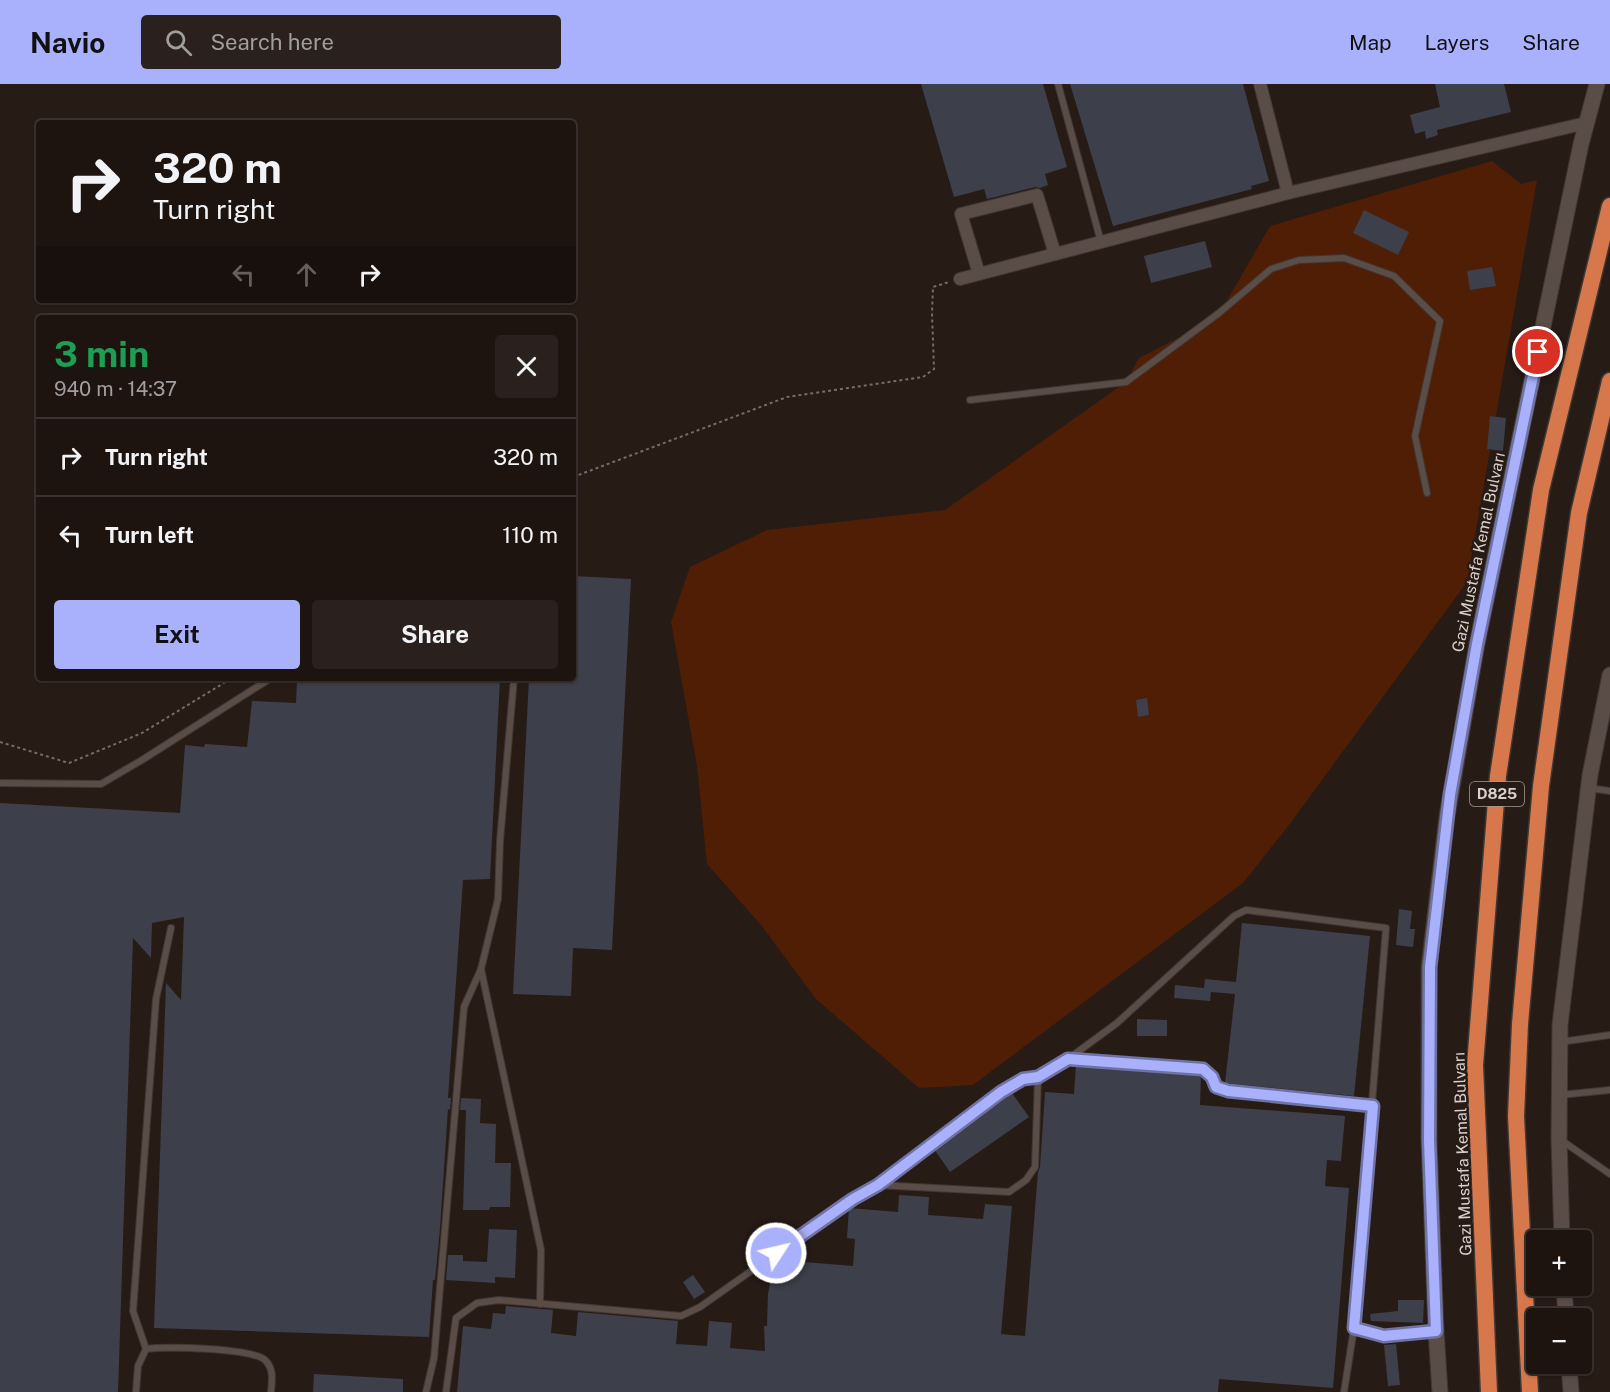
<!DOCTYPE html>
<html lang="en">
<head>
<meta charset="utf-8">
<style>
  body { margin:0; font-family:"Public Sans",sans-serif; background:#2a211e; color:#f1f3f6; height:100vh; display:flex; flex-direction:column; font-size:22px; white-space:nowrap }
  * { box-sizing:border-box; margin:0 }
  p { font-size:20px; color:#a09e9f }
  .icon { flex:none; width:33px; height:33px; fill:none; stroke:currentColor; stroke-width:2; stroke-linecap:round; stroke-linejoin:round }
  .map { position:relative; flex:1; overflow:hidden }
  .details { position:absolute; left:36px; top:231px; width:540px; height:366px; display:flex; flex-direction:column; background:#1d1410; border-radius:6px; box-shadow:0 2px 4px #0004,0 0 0 2px #3b3330 }
  .details>* { flex:none }
  .banner { position:absolute; left:36px; top:36px; width:540px; height:183px; border-radius:6px; box-shadow:0 2px 4px #0004,0 0 0 2px #3b3330; background:#1d1410; color:#f1f3f6; overflow:hidden }
  .controls { position:absolute; left:1526px; top:1146px; display:grid; gap:12px }
  .controls a { display:grid; place-items:center; width:66px; height:66px; border-radius:6px; background:#1d1410; box-shadow:0 2px 4px #0004,0 0 0 2px #3b3330; font-size:30px }
  .pin { position:absolute; display:grid; place-items:center; width:51px; height:51px; color:#fff; margin:-26px; border:3px solid #fff; border-radius:50%; box-shadow:0 2px 6px #0007 }
  .me { position:absolute; width:66px; margin:-33px; rotate:55deg; stroke-linejoin:round; filter:drop-shadow(0 0 4px #0008) }
  .turn { display:flex; align-items:center; gap:21px; height:126px; padding:0 18px; font-size:27px }
  .turn .icon { width:78px; height:78px; stroke-width:2.5 }
  .turn b { display:block; font-size:42px; line-height:51px }
  .lanes { display:flex; align-items:center; height:57px; padding:0 18px; background:#0003; justify-content:center; gap:30px; direction:ltr }
  .lanes .off { opacity:.35 }
  .round { display:grid; place-items:center; flex:none; width:63px; height:63px; border-radius:6px; background:#2a211e }
  .summary { display:flex; align-items:center; justify-content:space-between; height:102px; padding:0 18px }
  h1 { font-size:36px; font-weight:700; line-height:45px; color:#1e9e55 }
  .cta { display:flex; gap:12px; margin-top:auto; padding:12px 18px }
  .cta a { flex:1; height:69px; border-radius:6px; background:#a9b0fc; color:#111; font-size:24px; font-weight:700; line-height:69px; text-align:center }
  .cta a+a { background:#2a211e; color:#f1f3f6 }
  ul { padding:0; list-style:none }
  li { display:flex; align-items:center; gap:18px; height:78px; padding:0 18px; border-top:2px solid #3b3330 }
  li div { flex:1 }
  li b { display:block; font-size:22px }
  li em { font-style:normal }
  header { display:flex; align-items:center; gap:36px; box-sizing:border-box; height:84px; padding:0 30px; background:#a9b0fc; color:#111 }
  header strong { font-size:28px }
  nav { display:flex; gap:33px; margin-inline-start:auto; font-size:21px }
  .search { width:420px; height:54px; background:#2a211e; display:flex; align-items:center; gap:15px; box-sizing:border-box; padding:0 21px; border-radius:6px; color:#a09e9f; font-size:22px }
  .map>svg:first-child { display:block }
  .green { fill:#4f1e05 }
  .building { fill:#3d3f4b }
  .lines { fill:none; stroke-linecap:round; stroke-linejoin:round }
  .service-casing { stroke:#403734; stroke-width:8 }
  .minor-casing { stroke:#403734; stroke-width:14 }
  .tertiary-casing { stroke:#403734; stroke-width:17 }
  .trunk-casing { stroke:#403734; stroke-width:19 }
  .path { stroke:#776c68; stroke-width:2; stroke-dasharray:3 3; stroke-linecap:butt }
  .service { stroke:#5a4d47; stroke-width:6 }
  .minor { stroke:#5a4d47; stroke-width:12 }
  .tertiary { stroke:#5a4d47; stroke-width:15 }
  .trunk { stroke:#d6784c; stroke-width:16 }
  .route-casing { stroke:#6e72a4; stroke-width:15 }
  .route { stroke:#a9b0fc; stroke-width:10 }
  .labels { text-anchor:middle; stroke-width:5; stroke-linejoin:round; paint-order:stroke }
  .shield { fill:#271b16; stroke:#a49a97; stroke-width:1.5 }
  .shield-label { font-size:15px; font-weight:bold; fill:#dad1ce }
  .street-label { font-size:16px; fill:#dad1ce; stroke:#271b16 }
</style>
</head>
<body>
<header>
<strong>Navio</strong>
<div class="search"><svg class="icon" aria-label="search" viewBox="0 0 24 24"><circle cx="10" cy="10" r="6"/><path d="M15 15l6 6"/></svg>Search here</div>
<nav><a>Map</a><a>Layers</a><a>Share</a></nav>
</header>
<div class="map">
<svg width="1610" height="1308" viewBox="0 0 1610 1308">
  <rect width="100%" height="100%" fill="#271b16"/>
  <polygon class="green" points="1492,77 1521,100 1537,96 1467,498 1289,741 1243,799 973,1001 919,1004 816,915 761,841 707,780 697,682 671,538 690,483 767,446 945,426 1126,298 1139,274 1217,234 1270,142"/>
  <g class="building">
    <polygon points="921,0 1043,0 1067,83 1045,90 1048,101 1040,104 1035,103 987,115 984,105 954,113"/>
    <polygon points="1070,0 1243,0 1269,97 1251,102 1252,105 1113,142"/>
    <polygon points="1435,0 1504,0 1511,28 1437,46 1438,51 1426,55 1425,47 1415,50 1410,31 1440,23"/>
    <polygon points="1364,126 1409,148 1398,171 1353,149"/>
    <polygon points="1205,157 1212,183 1151,199 1144,172"/>
    <polygon points="1492,183 1496,202 1470,206 1467,187"/>
    <polygon points="1490,332 1506,334 1503,367 1487,365"/>
    <polygon points="573,492 631,495 612,866 573,864 571,912 513,910 529,594 573,594"/>
    <polygon points="500,594 490,795 463,796 448,1014 451,1014 450,1026 448,1025 440,1144 435,1196 433,1196 429,1253 154,1244 166,899 181,916 184,833 152,839 151,874 133,854 118,1308 0,1308 0,719 180,729 185,661 204,663 205,660 247,663 252,617 296,619 297,595"/>
    <polygon points="1147,614 1149,631 1138,633 1136,616"/>
    <polygon points="1399,825 1412,827 1410,845 1415,845 1413,863 1396,861"/>
    <polygon points="1242,839 1370,852 1354,1012 1225,999 1235,910 1211,908 1210,917 1174,914 1175,901 1204,904 1205,895 1236,898"/>
    <polygon points="1137,935 1167,936 1167,952 1137,952"/>
    <polygon points="1076,981 1201,991 1200,1021 1345,1032 1341,1077 1327,1076 1325,1102 1349,1104 1333,1304 1219,1295 1218,1308 457,1308 463,1242 491,1245 493,1229 505,1230 506,1222 553,1226 551,1249 576,1252 578,1228 678,1237 676,1260 707,1262 709,1237 732,1239 730,1264 765,1267 764,1242 767,1242 768,1210 774,1177 776,1176 804,1180 804,1178 853,1182 855,1155 847,1154 849,1124 898,1128 899,1111 929,1113 928,1131 983,1135 985,1120 1012,1122 1001,1250 1025,1252 1038,1088 1040,1083 1045,1008 1074,1010"/>
    <polygon points="1012,1009 1029,1033 950,1088 934,1065"/>
    <polygon points="461,1014 481,1015 480,1039 496,1040 495,1079 511,1079 510,1123 490,1123 489,1126 463,1126 466,1026 460,1026"/>
    <polygon points="489,1145 517,1146 515,1194 495,1193 495,1199 446,1196 448,1171 463,1171 463,1177 487,1178"/>
    <polygon points="767,1148 775,1159 757,1171 750,1160"/>
    <polygon points="693,1191 705,1208 694,1215 683,1198"/>
    <polygon points="1398,1216 1424,1216 1423,1239 1371,1237 1370,1230 1398,1227"/>
    <polygon points="1396,1260 1400,1301 1388,1302 1384,1261"/>
    <polygon points="314,1290 403,1295 403,1308 313,1308"/>
  </g>
  <g class="lines">
    <defs>
      <g id="service">
        <polyline points="1058,0 1101,158"/>
        <polyline points="970,316 1126,298 1219,229 1271,185 1299,176 1344,174 1394,192 1440,237 1415,352 1427,409"/>
        <polyline points="0,699 101,700 142,676 271,594"/>
        <polyline points="1589,704 1610,707"/>
        <polyline points="481,885 541,1166 540,1220"/>
        <polyline points="1560,958 1610,951"/>
        <polyline points="1068,975 1203,985 1212,993 1216,1003 1228,1007 1373,1022"/>
        <polyline points="1560,1011 1610,1006"/>
        <polyline points="1561,1056 1610,1090"/>
        <polyline points="878,1101 1009,1108 1026,1096 1035,1083 1038,993"/>
        <polyline points="1354,1244 1384,1252 1436,1247"/>
        <polyline points="146,1265 133,1227 156,915 171,844"/>
        <path d="M136,1308L138,1282L146,1265C165,1262 255,1264 266,1277C274,1286 272,1296 271,1308"/>
        <polyline points="426,1308 434,1274 464,923 481,885 498,815 500,757 514,594"/>
        <polyline points="446,1308 456,1234 477,1219 499,1216 681,1232 700,1223 853,1115 878,1101 1001,1008 1023,995 1038,993 1068,975 1117,939 1234,832 1246,826 1386,844 1354,1244 1344,1308"/>
      </g>
      <g id="minor">
        <polyline points="1260,0 1288,109"/>
        <polyline points="979,190 961,130 1037,111 1055,170"/>
        <polyline points="960,195 1288,109 1586,39"/>
      </g>
      <g id="tertiary">
        <polyline points="1562,1156 1559,1054 1560,941 1590,691 1610,591"/>
        <polyline points="1564,1202 1566,1234"/>
        <polyline points="1569,1280 1571,1308"/>
        <polyline points="1440,1308 1436,1247 1429,1056 1429,883 1447,732 1477,560 1581,60 1597,0"/>
      </g>
      <g id="trunk">
        <polyline points="1489,1308 1475,981 1498,692 1541,406 1610,122"/>
        <polyline points="1530,1308 1516,1032 1520,940 1541,702 1579,429 1610,297"/>
      </g>
    </defs>
    <use href="#service" class="service-casing"/>
    <use href="#minor" class="minor-casing"/>
    <use href="#tertiary" class="tertiary-casing"/>
    <use href="#trunk" class="trunk-casing"/>
    <g class="path">
      <polyline points="573,393 787,313 923,293 934,285 932,229 933,203 949,198"/>
      <polyline points="0,658 69,679 142,649 232,594"/>
    </g>
    <use href="#service" class="service"/>
    <use href="#minor" class="minor"/>
    <use href="#tertiary" class="tertiary"/>
    <use href="#trunk" class="trunk"/>
  </g>
  <g class="lines">
    <defs>
      <polyline id="route" points="776,1169 853,1115 878,1101 1001,1008 1023,995 1038,993 1068,975 1203,985 1212,993 1216,1003 1228,1007 1373,1022 1354,1244 1384,1252 1436,1247 1429,1056 1430,883 1450,711 1477,560 1538,268"/>
    </defs>
    <use href="#route" class="route-casing"/>
    <use href="#route" class="route"/>
  </g>
  <g class="labels">
    <rect class="shield" x="1470" y="698" width="54" height="24" rx="4.5"/>
    <g class="shield-label">
      <text x="1497" y="715">D825</text>
    </g>
    <g class="street-label">
      <text transform="translate(1478 468) rotate(-78)" y="6">Gazi Mustafa Kemal Bulvarı</text>
      <text transform="translate(1462 1070) rotate(-92)" y="6">Gazi Mustafa Kemal Bulvarı</text>
    </g>
  </g>
</svg>
<div class="controls">
<a>+</a>
<a>−</a>
</div>
<div class="pin" style="left:1538px;top:268px;background:#d93025"><svg class="icon" aria-label="arrive" viewBox="0 0 24 24"><path d="M6 21V4h12l-3 4 3 4H6"/></svg></div>
<svg class="me" style="left:776px;top:1169px" viewBox="-20 -20 40 40"><circle r="17" fill="#a9b0fc" stroke="#fff" stroke-width="3"/><path d="M0-11L8 9 0 5-8 9z" fill="#fff"/></svg>
<div class="banner">
<div class="turn"><svg class="icon" aria-label="right" viewBox="0 0 24 24"><path d="M7 20v-9h11M14 6l5 5-5 5"/></svg><div><b>320 m</b>Turn right</div></div>
<div class="lanes"><svg class="icon off" aria-label="left" viewBox="0 0 24 24"><path d="M17 20v-9H6M10 6l-5 5 5 5"/></svg><svg class="icon off" aria-label="ahead" viewBox="0 0 24 24"><path d="M12 20V5M6 11l6-6 6 6"/></svg><svg class="icon" aria-label="right" viewBox="0 0 24 24"><path d="M7 20v-9h11M14 6l5 5-5 5"/></svg></div>
</div>
<section class="details">
<div class="summary"><div><h1>3 min</h1><p>940 m · 14:37</p></div><a class="round"><svg class="icon" aria-label="close" viewBox="0 0 24 24"><path d="M6 6l12 12M18 6L6 18"/></svg></a></div>
<ul>
<li><svg class="icon" aria-label="right" viewBox="0 0 24 24"><path d="M7 20v-9h11M14 6l5 5-5 5"/></svg><div><b>Turn right</b></div><em>320 m</em></li>
<li><svg class="icon" aria-label="left" viewBox="0 0 24 24"><path d="M17 20v-9H6M10 6l-5 5 5 5"/></svg><div><b>Turn left</b></div><em>110 m</em></li>
</ul>
<div class="cta"><a>Exit</a><a>Share</a></div>
</section>
</div>
</body>
</html>
